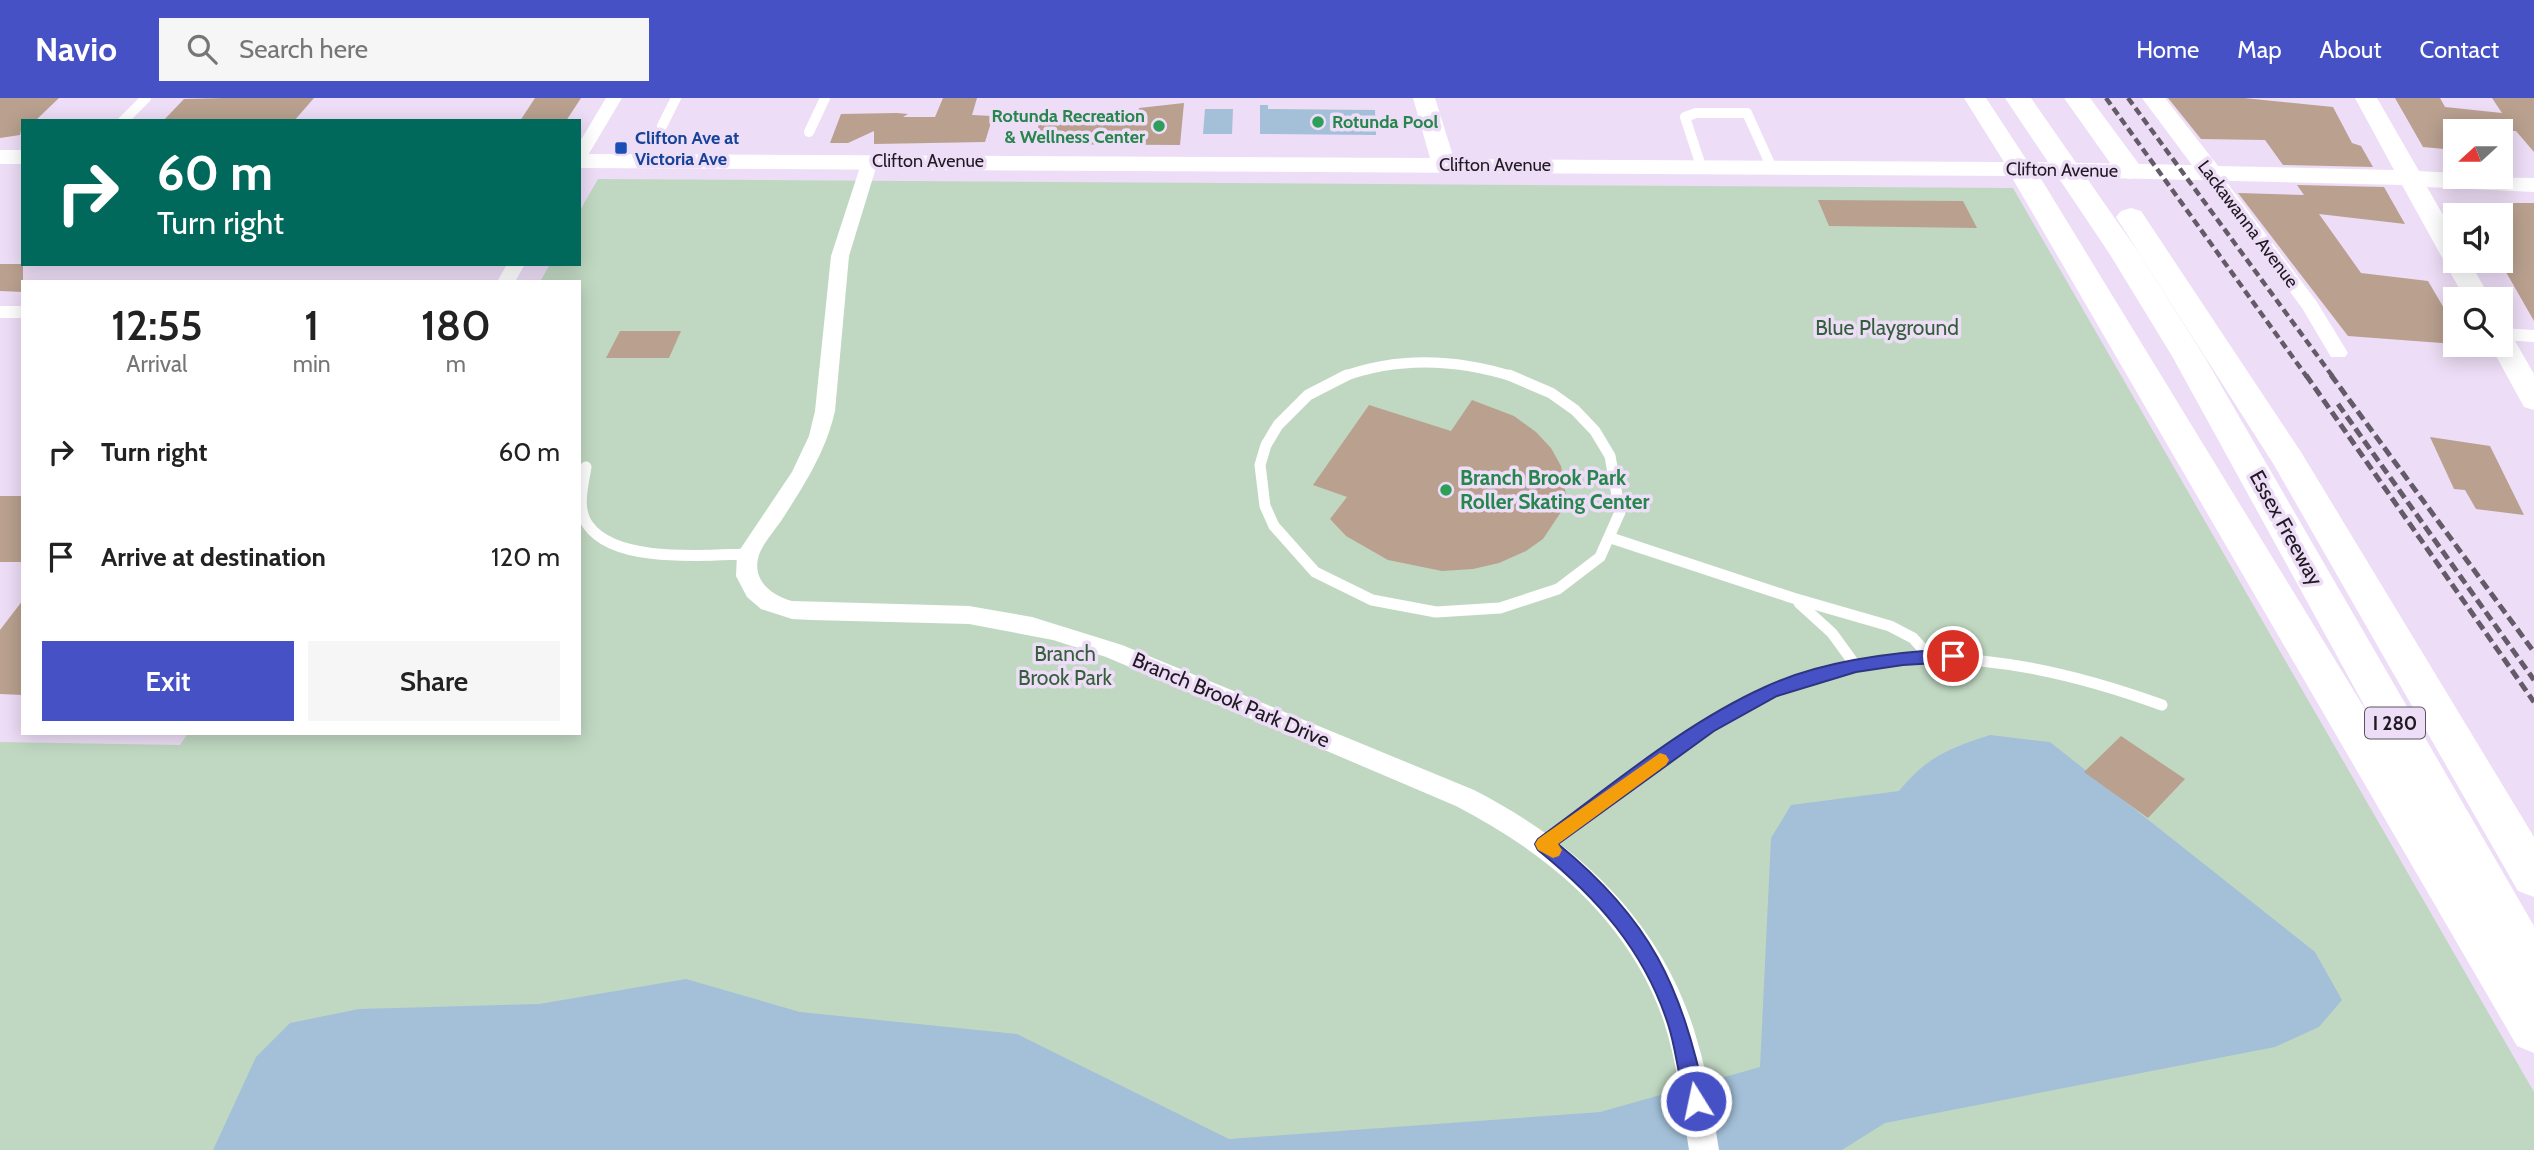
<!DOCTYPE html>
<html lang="en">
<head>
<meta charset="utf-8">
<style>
  body { margin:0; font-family:Cabin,sans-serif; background:#f6f6f6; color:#222; height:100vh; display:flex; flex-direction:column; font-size:26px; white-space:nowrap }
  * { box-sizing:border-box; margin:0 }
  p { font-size:23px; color:#767676 }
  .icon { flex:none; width:38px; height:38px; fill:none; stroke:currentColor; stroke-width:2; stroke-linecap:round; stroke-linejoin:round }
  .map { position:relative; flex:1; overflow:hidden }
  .details { position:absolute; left:21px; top:182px; width:560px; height:455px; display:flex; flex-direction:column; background:#fff; border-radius:0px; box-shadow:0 4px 18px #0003 }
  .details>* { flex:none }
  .guide { position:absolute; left:21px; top:21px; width:560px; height:147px; border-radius:0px; box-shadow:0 4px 18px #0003; background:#00695c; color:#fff; overflow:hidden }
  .needle { width:46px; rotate:249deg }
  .tools { position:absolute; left:2443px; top:21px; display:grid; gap:14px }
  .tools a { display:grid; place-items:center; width:70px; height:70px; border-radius:0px; background:#fff; box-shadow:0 4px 18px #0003; font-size:35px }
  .pin { position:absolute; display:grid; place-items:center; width:60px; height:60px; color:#fff; margin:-30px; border:4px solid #fff; border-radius:50%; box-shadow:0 2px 7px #0007 }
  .me { position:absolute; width:77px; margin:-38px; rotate:350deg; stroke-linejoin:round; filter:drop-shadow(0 0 5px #0008) }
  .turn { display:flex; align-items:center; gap:24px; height:147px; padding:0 21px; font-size:32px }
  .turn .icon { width:91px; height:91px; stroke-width:2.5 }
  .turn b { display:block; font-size:49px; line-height:60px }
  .eta { display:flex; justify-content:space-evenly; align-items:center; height:119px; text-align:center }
  .eta b { font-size:42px; font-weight:600; line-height:49px }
  .action { display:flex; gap:14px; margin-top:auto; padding:14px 21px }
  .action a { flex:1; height:80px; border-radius:0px; background:#4751c6; color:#fff; font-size:28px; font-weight:600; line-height:80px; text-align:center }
  .action a+a { background:#f6f6f6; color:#222 }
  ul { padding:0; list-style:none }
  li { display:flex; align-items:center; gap:21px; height:105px; padding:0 21px }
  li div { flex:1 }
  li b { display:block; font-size:26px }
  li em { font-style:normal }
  header { display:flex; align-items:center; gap:42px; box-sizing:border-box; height:98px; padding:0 35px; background:#4751c6; color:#fff }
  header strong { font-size:33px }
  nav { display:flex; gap:38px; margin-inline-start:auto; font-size:24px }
  .search { width:490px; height:63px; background:#f6f6f6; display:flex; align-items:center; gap:18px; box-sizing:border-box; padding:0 24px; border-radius:0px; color:#767676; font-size:26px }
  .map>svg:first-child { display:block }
  .green { fill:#c0d8c2 }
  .water { fill:#a3c0d8 }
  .building { fill:#b9a08f }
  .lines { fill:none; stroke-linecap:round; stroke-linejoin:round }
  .lane-far2 { stroke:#fff; stroke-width:10 }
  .lane-far1 { stroke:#fff; stroke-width:11 }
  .lane { stroke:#fff; stroke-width:14 }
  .street { fill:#fff; fill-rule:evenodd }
  .secondary { fill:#fff; fill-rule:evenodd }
  .highway { fill:#fff; fill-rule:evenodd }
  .rail-far1 { stroke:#645b69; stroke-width:4.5; stroke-dasharray:8 4.5; stroke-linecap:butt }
  .rail { stroke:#645b69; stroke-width:5; stroke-dasharray:10 5; stroke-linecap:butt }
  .route { fill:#4751c6; stroke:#2e3581; stroke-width:2 }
  .slow { fill:#f59e0b }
  .leisure-dot { fill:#2e9e5b; stroke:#edddf6; stroke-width:2.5 }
  .transit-dot { fill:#1a4fb4; stroke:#edddf6; stroke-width:2.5 }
  .labels { text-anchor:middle; stroke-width:7; stroke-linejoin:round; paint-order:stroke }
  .far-leisure-label { font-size:18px; font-weight:bold; fill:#27864d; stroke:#edddf6; text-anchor:end }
  .far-transit-label { font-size:18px; font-weight:bold; fill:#164399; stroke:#edddf6; text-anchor:start }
  .far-street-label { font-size:18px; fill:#1f1922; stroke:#edddf6 }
  .shield { fill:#edddf6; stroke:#5d5462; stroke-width:2 }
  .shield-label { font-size:19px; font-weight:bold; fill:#1f1922 }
  .park-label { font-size:21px; fill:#345f3a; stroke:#edddf6 }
  .leisure-label { font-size:21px; font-weight:bold; fill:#27864d; stroke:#edddf6; text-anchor:start }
  .street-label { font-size:21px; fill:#1f1922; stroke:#edddf6 }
</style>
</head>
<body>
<header>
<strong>Navio</strong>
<div class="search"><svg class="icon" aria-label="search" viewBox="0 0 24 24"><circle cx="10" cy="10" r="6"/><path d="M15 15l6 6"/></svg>Search here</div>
<nav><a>Home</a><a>Map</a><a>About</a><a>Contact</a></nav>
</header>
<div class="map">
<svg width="2534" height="1052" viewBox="0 0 2534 1052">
  <rect width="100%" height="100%" fill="#edddf6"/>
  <polygon class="green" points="598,81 2013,90 2534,994 2534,1052 0,1052 0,644 180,647 188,635 579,635 579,184 540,184 550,166 579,166 579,114"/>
  <g class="water">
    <polygon points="1260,7 1268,7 1268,11 1375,12 1376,37 1260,36"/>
    <polygon points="1205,11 1233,11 1232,36 1203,36"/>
    <path d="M1990,637L2050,644L2315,854L2342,902L2319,929L2275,949L1885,1025L1842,1052H213L256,959L290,925L359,911L539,906L686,881L800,914L1017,936L1229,1041L1600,1014L1760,969L1771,740L1791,707L1899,693C1927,659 1949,650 1990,637Z"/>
  </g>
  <g class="building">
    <polygon points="0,0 59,0 35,23 23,23 20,37 0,40"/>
    <polygon points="225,0 314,0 294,23 163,23 184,1"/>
    <polygon points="535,0 581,0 566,23 520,23"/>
    <polygon points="943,0 977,0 972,17 993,18 985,44 874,46 874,33 848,45 830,45 841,16 897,15 908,16 903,19 935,19"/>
    <polygon points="2168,0 2244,0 2333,9 2352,45 2361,48 2373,69 2283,67 2265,42 2201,41"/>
    <polygon points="2395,0 2440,0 2445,9 2502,15 2492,0 2534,0 2534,54 2516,33 2455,33 2455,52 2423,49"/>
    <polygon points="1184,5 1180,47 1034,46 1040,21 1043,21 1044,16 1137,21 1139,10"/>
    <polygon points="2297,87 2384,89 2405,126 2319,116 2361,175 2428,183 2455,229 2455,246 2348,238 2238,95 2304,97"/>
    <polygon points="1818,102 1963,103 1977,130 1829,128"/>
    <polygon points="2501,105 2534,105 2534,223 2506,174 2501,174"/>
    <polygon points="0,166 23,166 23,194 0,193"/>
    <polygon points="620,233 681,233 669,260 606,260"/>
    <polygon points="1472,302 1514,318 1536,334 1551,350 1561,368 1566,397 1561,414 1543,441 1526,453 1499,465 1473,471 1442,473 1388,462 1346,438 1330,421 1347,399 1313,387 1369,307 1451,333"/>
    <polygon points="2430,339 2490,348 2524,417 2476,411 2465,392 2454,391"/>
    <rect x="0" y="398" width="23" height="66"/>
    <polygon points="23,502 23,597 0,596 0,532"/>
    <polygon points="2121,638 2185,681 2148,720 2084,674"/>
  </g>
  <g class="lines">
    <g class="lane-far2">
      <polyline points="123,23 146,0"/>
      <polyline points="662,28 676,0"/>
      <polyline points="809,34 825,0"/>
      <polyline points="1701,68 1685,19 1696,15 1747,15 1771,68"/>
      <path d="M1342,279C1399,258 1457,261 1514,279"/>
    </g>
    <g class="lane-far1">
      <polyline points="1347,277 1308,297 1278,327 1266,347 1260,367 1265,408 1274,428 1315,474 1372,502 1436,514 1500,510 1558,491 1600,459 1620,414 1610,358 1595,333 1575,312 1551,295 1509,277"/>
      <path d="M586,369C583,388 576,410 588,427C615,466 706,457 748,456"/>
      <polyline points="1611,440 1793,500 1890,528 1913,540 1929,558"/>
      <polyline points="1799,505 1832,535 1856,568"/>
      <path d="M1713,624C1859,533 2008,551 2162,607"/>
    </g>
    <polyline class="lane" points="1544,746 1716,623"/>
    <g class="street">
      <polygon points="606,0 622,0 587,59 579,64 579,45"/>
      <path d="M870,58L878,63L849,158L835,313C826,353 805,386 783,420C776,431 763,445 759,457C751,482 771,497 792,503L969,508L1032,519L1122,547L1474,692C1579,746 1664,825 1697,942C1708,978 1713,1015 1719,1052H1689C1682,1008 1677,963 1663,921C1628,822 1547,755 1456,708L1106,559L1053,542L969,526L811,522L792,521L761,511L747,499L736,478L737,456L792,374L809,338L815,313L831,158L862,63Z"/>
      <polygon points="2210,69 2216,70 2317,204 2348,255 2345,259 2331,259 2302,210 2202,74"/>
      <polygon points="507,166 525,166 515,184 497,184"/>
      <rect x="0" y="208" width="23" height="12"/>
      <polygon points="2501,230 2534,232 2534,244 2501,242"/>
    </g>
    <g class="secondary">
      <polygon points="1413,0 1435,0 1454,61 2004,64 1964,0 1986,0 2028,64 2192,67 2142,0 2165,0 2218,68 2394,72 2355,0 2377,0 2419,73 2455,75 2455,79 2534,80 2534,94 2427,89 2455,138 2455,163 2469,163 2491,201 2465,201 2402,87 2021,78 579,70 579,56 1430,60"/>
      <rect x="0" y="52" width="23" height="14"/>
      <polygon points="2501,233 2511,236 2534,276 2534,312 2524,309 2490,247 2501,247"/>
    </g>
    <g class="highway">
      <polygon points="2005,0 2031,0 2139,155 2204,258 2534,828 2534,955 2517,948 2007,71 2011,65 2021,63 2031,65 2035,71 2376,629 2172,258 2109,155"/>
      <polygon points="2064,0 2090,0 2144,73 2140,79 2130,81 2120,79"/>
      <polygon points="2131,110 2141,113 2301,354 2534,739 2534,799 2518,793 2274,367 2116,119 2121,113"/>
    </g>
    <g class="rail-far1">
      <polyline points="2106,0 2307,279"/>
      <polyline points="2128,0 2333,279"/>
    </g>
    <g class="rail">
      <polyline points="2306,277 2534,604"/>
      <polyline points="2331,277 2534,554"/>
      <polyline points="2338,306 2534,582"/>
    </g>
  </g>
  <path class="route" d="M1953,551L1961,558L1953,564L1903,567L1856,574L1777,598L1714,633L1558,746C1651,822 1681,887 1706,1003L1703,1010L1696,1013L1689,1010C1678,984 1677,953 1668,926C1644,852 1597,800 1538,752L1535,746L1538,741C1611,688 1683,626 1765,589C1820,563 1894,554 1953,551Z"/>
  <polygon class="slow" points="1660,655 1666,657 1669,662 1666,667 1558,746 1562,752 1559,758 1553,760 1538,752 1535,746 1538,741"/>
  <g class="leisure-dot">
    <circle cx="1318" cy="24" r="7"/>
    <circle cx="1159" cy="28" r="7"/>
    <circle cx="1446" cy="392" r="7"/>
  </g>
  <rect class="transit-dot" x="614" y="43" width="14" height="14" rx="3.5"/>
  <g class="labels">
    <g class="far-leisure-label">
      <text x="1145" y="24">Rotunda Recreation<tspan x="1145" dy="21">&amp; Wellness Center</tspan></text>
      <text x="1332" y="30" text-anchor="start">Rotunda Pool</text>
    </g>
    <g class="far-transit-label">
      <text x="635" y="46">Clifton Ave at<tspan x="635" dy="21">Victoria Ave</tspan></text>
    </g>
    <g class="far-street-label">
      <text x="928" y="69">Clifton Avenue</text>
      <text x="1495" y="73">Clifton Avenue</text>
      <text transform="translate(2062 72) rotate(1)" y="6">Clifton Avenue</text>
      <text transform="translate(2248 126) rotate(53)" y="6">Lackawanna Avenue</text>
    </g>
    <rect class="shield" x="2365" y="609.5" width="60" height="31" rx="5"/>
    <g class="shield-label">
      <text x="2395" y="632">I 280</text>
    </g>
    <g class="park-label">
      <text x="1887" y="237">Blue Playground</text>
      <text x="1065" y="563">Branch<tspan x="1065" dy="24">Brook Park</tspan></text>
    </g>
    <g class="leisure-label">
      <text x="1460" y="387">Branch Brook Park<tspan x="1460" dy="24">Roller Skating Center</tspan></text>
    </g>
    <g class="street-label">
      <text transform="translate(2286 430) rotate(61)" y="7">Essex Freeway</text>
      <text transform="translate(1231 602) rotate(23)" y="7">Branch Brook Park Drive</text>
    </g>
  </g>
</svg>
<div class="tools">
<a><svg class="needle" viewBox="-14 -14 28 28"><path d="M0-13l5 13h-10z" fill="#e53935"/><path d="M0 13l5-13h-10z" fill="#767676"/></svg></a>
<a><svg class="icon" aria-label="sound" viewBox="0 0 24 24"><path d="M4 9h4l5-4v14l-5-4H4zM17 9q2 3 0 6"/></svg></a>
<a><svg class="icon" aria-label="search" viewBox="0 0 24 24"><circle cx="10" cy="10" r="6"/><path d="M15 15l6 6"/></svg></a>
</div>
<div class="pin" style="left:1953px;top:558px;background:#d93025"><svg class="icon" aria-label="arrive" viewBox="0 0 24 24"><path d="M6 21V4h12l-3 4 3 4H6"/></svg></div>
<svg class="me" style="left:1696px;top:1003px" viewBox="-20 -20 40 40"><circle r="17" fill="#4751c6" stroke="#fff" stroke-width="3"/><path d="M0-11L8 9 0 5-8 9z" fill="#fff"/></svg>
<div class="guide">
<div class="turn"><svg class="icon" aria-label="right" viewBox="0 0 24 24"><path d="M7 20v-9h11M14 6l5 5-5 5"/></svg><div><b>60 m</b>Turn right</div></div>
</div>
<section class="details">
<div class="eta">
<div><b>12:55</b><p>Arrival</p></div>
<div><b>1</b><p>min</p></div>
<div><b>180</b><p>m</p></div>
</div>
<ul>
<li><svg class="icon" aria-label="right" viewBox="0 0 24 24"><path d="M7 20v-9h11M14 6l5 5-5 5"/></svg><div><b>Turn right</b></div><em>60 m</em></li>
<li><svg class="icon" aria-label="arrive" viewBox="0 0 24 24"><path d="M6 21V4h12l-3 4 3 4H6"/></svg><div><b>Arrive at destination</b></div><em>120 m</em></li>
</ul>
<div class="action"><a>Exit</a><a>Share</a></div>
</section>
</div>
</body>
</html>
